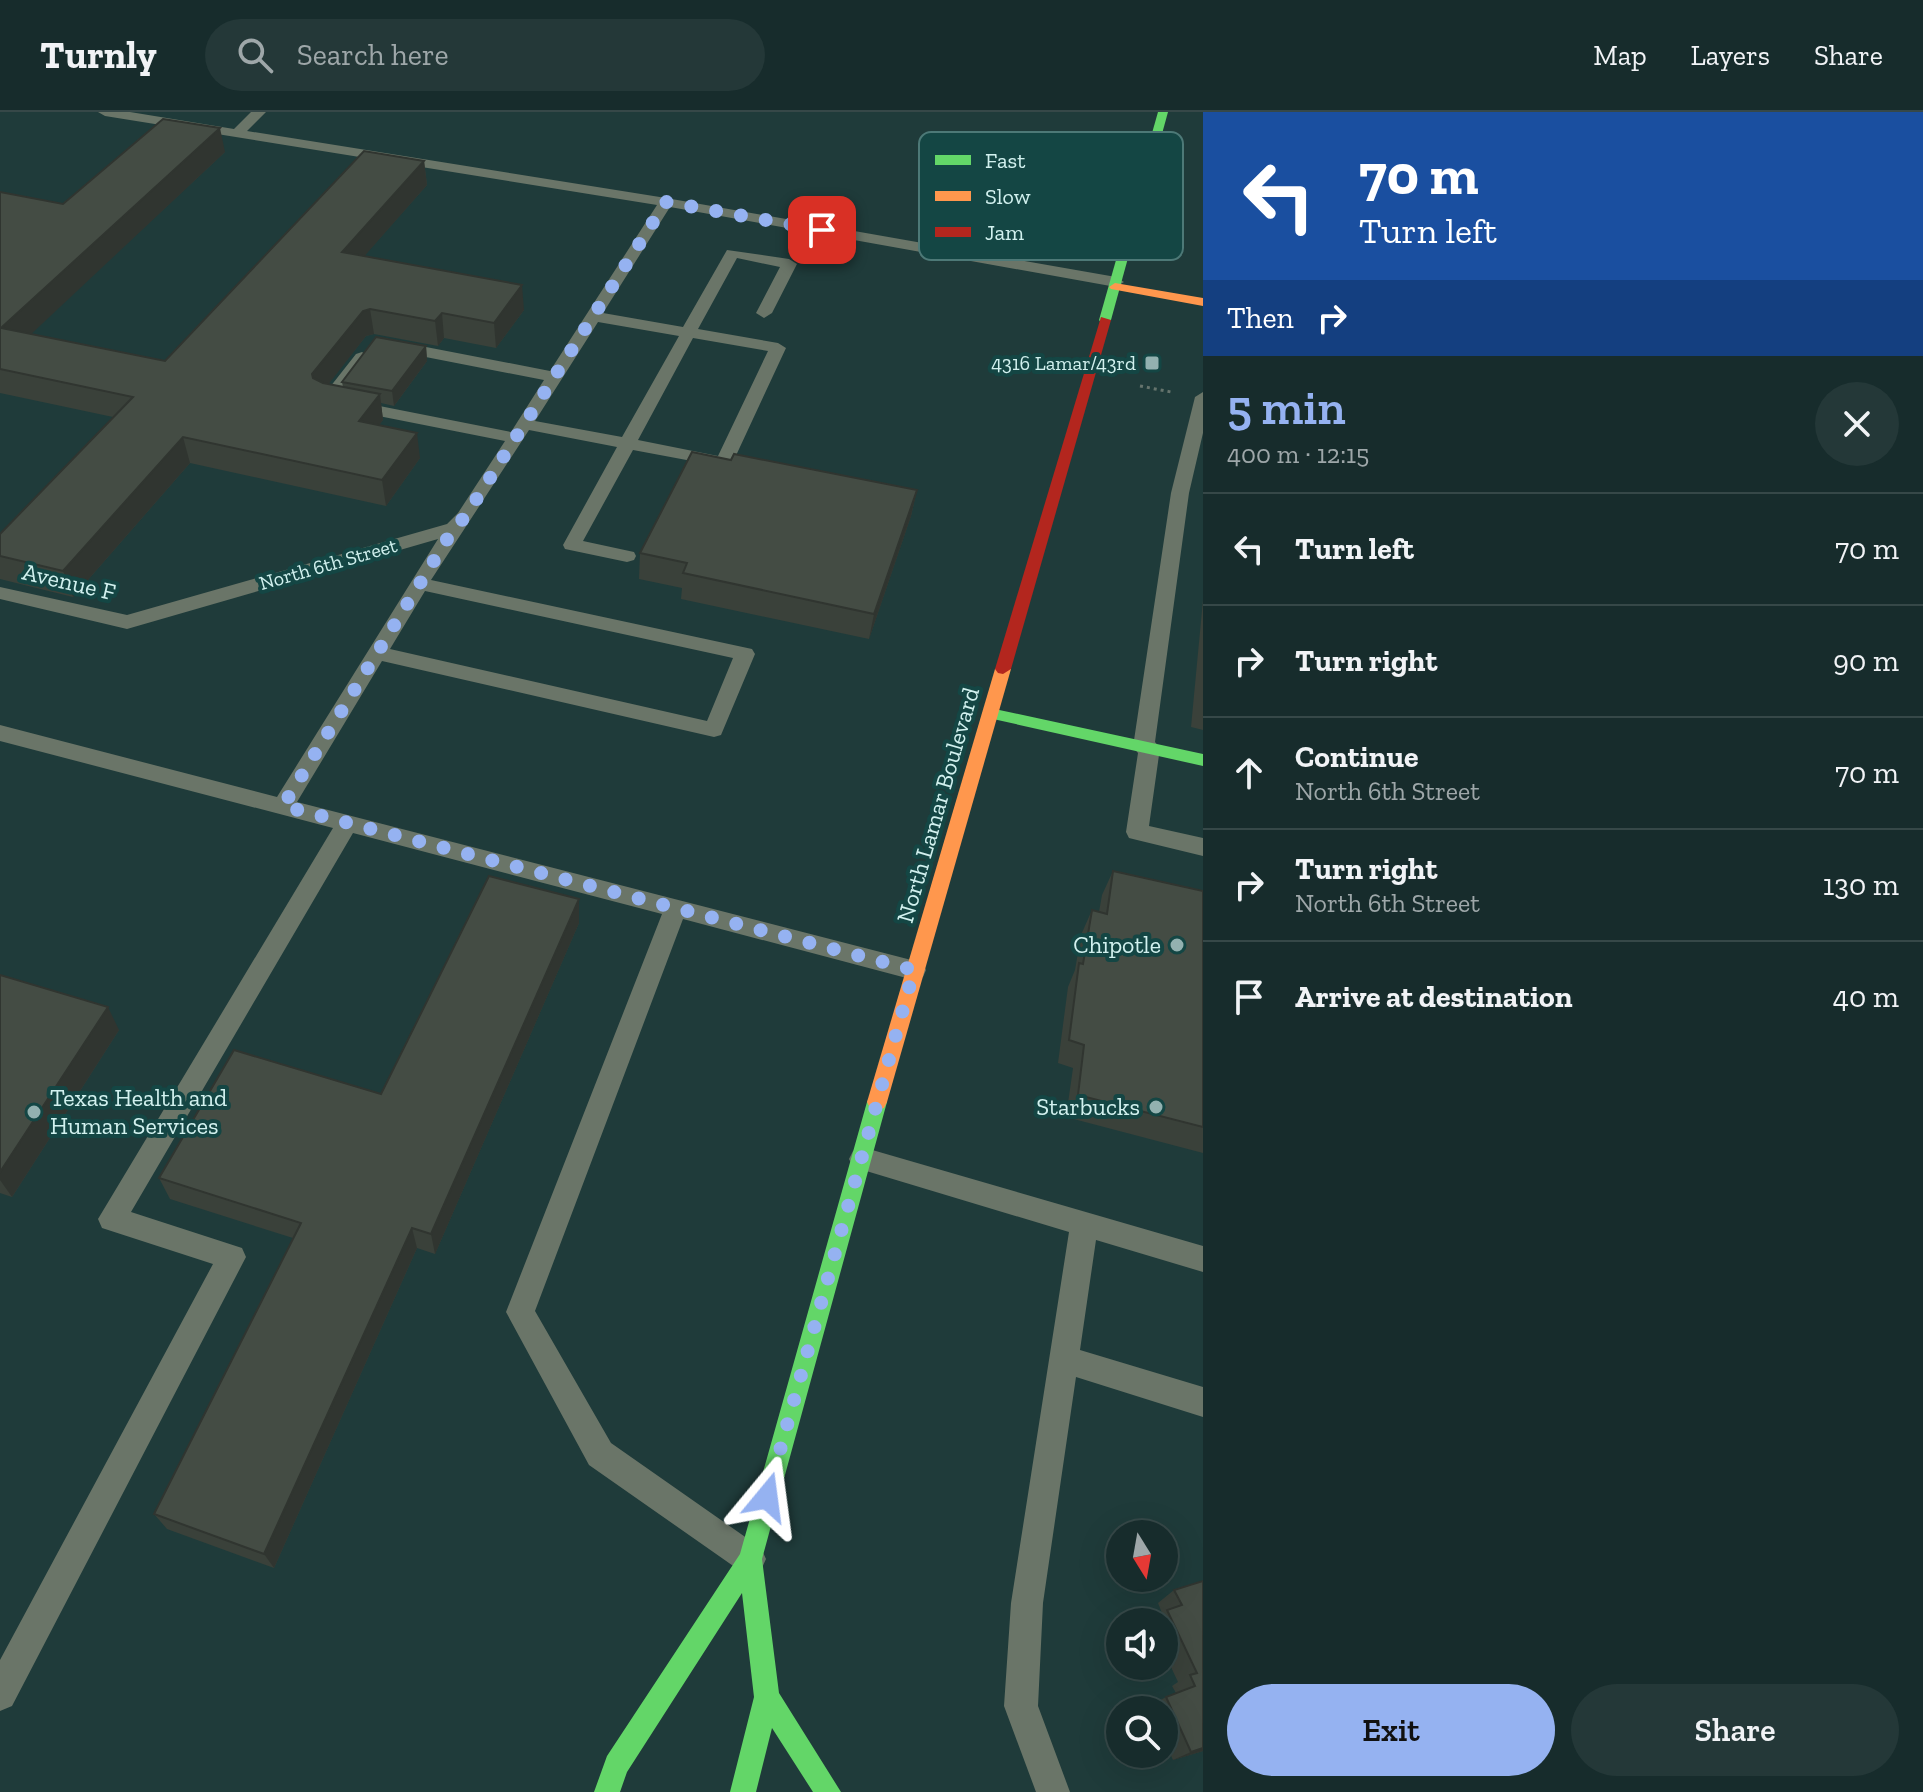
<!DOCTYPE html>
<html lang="en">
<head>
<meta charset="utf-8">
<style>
  body { margin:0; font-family:"Zilla Slab",serif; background:#243838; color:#f1f3f6; height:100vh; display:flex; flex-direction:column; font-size:30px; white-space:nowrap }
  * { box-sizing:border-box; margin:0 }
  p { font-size:26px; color:#9ea7a9 }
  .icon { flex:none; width:44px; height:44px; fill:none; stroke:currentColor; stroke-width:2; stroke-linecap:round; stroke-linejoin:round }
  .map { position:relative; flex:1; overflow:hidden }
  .sheet { display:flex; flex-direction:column; background:#172c2c; width:720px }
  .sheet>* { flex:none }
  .top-card { background:#1a4fa0; color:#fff; overflow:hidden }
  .needle { width:52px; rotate:169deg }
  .buttons { position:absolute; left:1106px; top:1408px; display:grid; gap:16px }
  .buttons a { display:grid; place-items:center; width:72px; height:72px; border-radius:50%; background:#172c2c; box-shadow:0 8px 32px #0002,0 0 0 2px #364848; font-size:40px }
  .pin { position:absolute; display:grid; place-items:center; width:68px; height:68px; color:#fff; margin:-34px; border-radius:16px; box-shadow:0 4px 12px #0006 }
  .me { position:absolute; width:88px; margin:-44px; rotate:16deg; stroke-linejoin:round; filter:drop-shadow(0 0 6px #0008) }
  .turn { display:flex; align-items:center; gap:28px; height:168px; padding:0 24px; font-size:36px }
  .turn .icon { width:104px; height:104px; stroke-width:2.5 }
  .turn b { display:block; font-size:56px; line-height:68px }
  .then { display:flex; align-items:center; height:76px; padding:0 24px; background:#0003; gap:16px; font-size:30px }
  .round { display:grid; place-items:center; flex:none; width:84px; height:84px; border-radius:42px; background:#243838 }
  .summary { display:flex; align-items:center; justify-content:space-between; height:136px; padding:0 24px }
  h1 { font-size:48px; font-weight:600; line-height:60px; color:#95b2f1 }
  .cta { display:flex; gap:16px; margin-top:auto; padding:16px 24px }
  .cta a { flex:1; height:92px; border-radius:48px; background:#95b2f1; color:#111; font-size:32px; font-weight:600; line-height:92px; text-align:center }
  .cta a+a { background:#243838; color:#f1f3f6 }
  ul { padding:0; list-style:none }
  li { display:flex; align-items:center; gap:24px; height:112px; padding:0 24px; border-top:2px solid #364848 }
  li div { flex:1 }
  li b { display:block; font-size:30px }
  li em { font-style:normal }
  header { display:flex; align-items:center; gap:48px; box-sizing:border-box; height:112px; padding:0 40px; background:#172c2c; border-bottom:2px solid #364848 }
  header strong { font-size:38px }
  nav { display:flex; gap:44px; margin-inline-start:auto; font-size:28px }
  .search { width:560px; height:72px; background:#243838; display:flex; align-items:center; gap:20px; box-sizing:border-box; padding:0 28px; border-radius:44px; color:#9ea7a9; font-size:30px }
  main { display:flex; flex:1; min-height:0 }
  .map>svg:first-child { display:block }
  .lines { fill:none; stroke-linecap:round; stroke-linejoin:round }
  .path { stroke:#65746d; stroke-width:3; stroke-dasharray:3 4; stroke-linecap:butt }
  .lane { fill:#6a7568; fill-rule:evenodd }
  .fast { fill:#63d668; fill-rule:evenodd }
  .slow { fill:#ff974d; fill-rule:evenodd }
  .jam { fill:#b3261e; fill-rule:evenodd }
  .wall { fill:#3a413a }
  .shaded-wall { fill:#303530 }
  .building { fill:#444c44; stroke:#303530; stroke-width:2 }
  .route { stroke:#95b2f1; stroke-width:14; stroke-dasharray:0 25.2 }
  .poi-dot { fill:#93b1b0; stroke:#144644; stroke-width:3 }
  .labels { text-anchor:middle; stroke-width:8; stroke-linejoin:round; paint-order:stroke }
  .far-poi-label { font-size:20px; fill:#d2f1ef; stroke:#144644; text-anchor:end }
  .far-street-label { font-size:20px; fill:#d2f1ef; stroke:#144644 }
  .street-label { font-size:24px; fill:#d2f1ef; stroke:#144644 }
  .poi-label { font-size:24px; fill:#d2f1ef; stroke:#144644; text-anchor:end }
  .key { fill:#144644; stroke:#4d7977; stroke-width:2 }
  .key-label { font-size:22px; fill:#d2f1ef }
</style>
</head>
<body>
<header>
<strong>Turnly</strong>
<div class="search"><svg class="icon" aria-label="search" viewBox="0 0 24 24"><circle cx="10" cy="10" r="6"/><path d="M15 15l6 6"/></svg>Search here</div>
<nav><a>Map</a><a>Layers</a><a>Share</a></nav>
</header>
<main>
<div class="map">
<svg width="1203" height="1680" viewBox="0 0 1203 1680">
  <rect width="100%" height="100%" fill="#1f3b3a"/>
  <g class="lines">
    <polyline class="path" points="1140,274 1171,280"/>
    <g class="lane">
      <path d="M98,0H130L234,17L251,0H266L247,19L666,86L1116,165L1124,170L1116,175L670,95L603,201L683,215L727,138L789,147L797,152L772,201L764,206L756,201L780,155L737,146L698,217L778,231L786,236L733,350L724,355L633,338L583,429L634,440L636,444L634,448L627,450L565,437L563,433L617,335L529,318L431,468L752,537L755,542L721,623L714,625L382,549L297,690L923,851L926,858L923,865L914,868L683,807L535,1199L611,1331L761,1436L766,1447L761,1458L750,1463L739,1458L589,1353L506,1200L662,802L353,721L131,1100L242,1136L246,1145L12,1594L0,1599V1548L213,1152L102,1116L98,1107L333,716L0,629V613L277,685L438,427L127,517L0,487V475L127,503L447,412L458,401L505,329L328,294L319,289L356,242L362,240L370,245L339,286L511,320L544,268L395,239L387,234L395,229L550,259L657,93L105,4ZM598,210L679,224L622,325L535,309ZM693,226L768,239L718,344L638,328ZM425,479L733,546L707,609L390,537Z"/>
      <polygon points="1203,280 1203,321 1189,381 1155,630 1160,636 1149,714 1203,726 1203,744 1137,728 1129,726 1126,720 1138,641 1133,635 1171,381 1195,285"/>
      <polygon points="862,1035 1203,1134 1203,1160 1096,1128 1080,1238 1203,1275 1203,1305 1076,1265 1043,1491 1038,1594 1070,1680 1036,1680 1004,1594 1011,1491 1069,1120 853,1055 849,1047 853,1039"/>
    </g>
    <g class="fast">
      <polygon points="1158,0 1168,0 1111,208 1101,211 1099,208"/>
      <polygon points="990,596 1203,642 1203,654 984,605 982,601"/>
      <polygon points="877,982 884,984 887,990 762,1447 779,1581 841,1680 813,1680 772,1616 756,1680 730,1680 754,1585 742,1481 627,1660 620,1680 594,1680 607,1644 740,1442 867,990 870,984"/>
    </g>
    <g class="slow">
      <polygon points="1115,171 1203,186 1203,194 1111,177 1109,175"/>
      <polygon points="1003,552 1011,557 887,990 884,996 877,998 870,996 867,990 995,557"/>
    </g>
    <polygon class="jam" points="1101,205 1111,208 1011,557 1003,562 998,561 995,557"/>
  </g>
  <g class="wall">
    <polygon points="225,40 30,222 165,249 424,49 427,73 364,144 524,198 496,236 444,226 438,234 374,222 366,224 328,272 343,275 342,270 426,234 427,249 394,294 381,291 383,308 379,313 420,346 386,394 190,351 73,485 0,467 0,422 113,305 0,281 0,80 63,92"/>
    <polygon points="731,348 917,378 911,404 869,527 681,487 682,476 639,467 640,441"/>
    <polygon points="1203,488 1203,618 1191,615"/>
    <polygon points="1113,759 1203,779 1203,1041 1066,1005 1073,956 1058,951 1068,875 1075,858 1081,823 1092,798 1099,800 1102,783"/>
    <polygon points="579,787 579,811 435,1142 417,1136 274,1456 167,1417 154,1402 293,1126 170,1087 159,1066 381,982"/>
    <polygon points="0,863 119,918 12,1085 0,1081"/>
    <polygon points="1203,1469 1203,1640 1203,1639 1173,1648 1164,1629 1164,1598 1150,1598 1148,1595 1166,1585 1176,1581 1172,1574 1178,1570 1164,1540 1164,1510 1150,1510 1162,1501 1158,1491 1174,1478"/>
  </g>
  <g class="shaded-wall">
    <polygon points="220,16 225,40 10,242 1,216"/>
    <polygon points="424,49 427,73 346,165 342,140"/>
    <polygon points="522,173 524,198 496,236 494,211"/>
    <polygon points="370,197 374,222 366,224 317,287 312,262 363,199"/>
    <polygon points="442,201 444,226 438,234 435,209"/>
    <polygon points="426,234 427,249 394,294 392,279"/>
    <polygon points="380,282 383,308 363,335 359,309"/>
    <polygon points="417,321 420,346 386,394 382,368"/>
    <polygon points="183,325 190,351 73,485 63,459"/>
    <polygon points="917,378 911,404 869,527 874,502"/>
    <polygon points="579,787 579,811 435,1142 431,1122"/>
    <polygon points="108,895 119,918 12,1085 0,1068 0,1060"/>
    <polygon points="412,1116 417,1136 274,1456 264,1442"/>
    <polygon points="1203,1636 1203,1639 1173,1648 1191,1640"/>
  </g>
  <g class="building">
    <polygon points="163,7 220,16 1,216 165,249 364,39 424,49 342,140 522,173 494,211 442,201 435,209 370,197 363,199 312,262 313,266 323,271 380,282 359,309 417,321 382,368 183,325 63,459 0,444 0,422 133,285 0,257 0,80 63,92"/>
    <polygon points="376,225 426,234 392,279 342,270"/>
    <polygon points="692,340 731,348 734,342 917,378 874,502 683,461 687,451 640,441"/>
    <polygon points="1113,759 1203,779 1203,1015 1078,983 1084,933 1069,928 1079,851 1083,852 1092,798 1107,802"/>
    <polygon points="489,764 579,787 431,1122 412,1116 264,1442 154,1402 301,1111 159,1066 234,938 381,982"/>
    <polygon points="0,863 108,895 0,1060"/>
    <polygon points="1203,1469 1203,1636 1191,1640 1166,1585 1195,1574 1190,1563 1197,1561 1167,1498 1182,1493 1174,1478"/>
  </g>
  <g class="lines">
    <polyline class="route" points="767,1385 914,858 283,694 454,416 465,405 666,90 822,118"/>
  </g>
  <g class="poi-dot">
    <rect x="1144" y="243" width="16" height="16" rx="4"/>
    <circle cx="1177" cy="833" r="8"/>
    <circle cx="1156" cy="995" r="8"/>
    <circle cx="34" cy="1000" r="8"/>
  </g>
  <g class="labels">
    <g class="far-poi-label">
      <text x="1136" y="258">4316 Lamar/43rd</text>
    </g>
    <g class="far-street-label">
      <text transform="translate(328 452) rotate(-16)" y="7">North 6th Street</text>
    </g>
    <g class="street-label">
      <text transform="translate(69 470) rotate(13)" y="8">Avenue F</text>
      <text transform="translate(938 693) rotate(-74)" y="8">North Lamar Boulevard</text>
    </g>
    <g class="poi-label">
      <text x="1161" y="841">Chipotle</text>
      <text x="50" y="994" text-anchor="start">Texas Health and<tspan x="50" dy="28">Human Services</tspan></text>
      <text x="1140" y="1003">Starbucks</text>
    </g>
  </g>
  <rect x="919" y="20" width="264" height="128" rx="12" class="key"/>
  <rect x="935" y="43" width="36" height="10" fill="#63d668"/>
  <rect x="935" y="79" width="36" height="10" fill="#ff974d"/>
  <rect x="935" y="115" width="36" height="10" fill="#b3261e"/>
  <g class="key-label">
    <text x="985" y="56">Fast</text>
    <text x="985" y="92">Slow</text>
    <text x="985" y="128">Jam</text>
  </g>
</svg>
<div class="buttons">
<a><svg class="needle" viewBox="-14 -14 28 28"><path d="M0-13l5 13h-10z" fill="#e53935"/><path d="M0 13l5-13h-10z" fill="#9ea7a9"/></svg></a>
<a><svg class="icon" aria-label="sound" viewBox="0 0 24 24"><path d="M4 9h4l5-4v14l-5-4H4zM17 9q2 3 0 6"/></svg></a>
<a><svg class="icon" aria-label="search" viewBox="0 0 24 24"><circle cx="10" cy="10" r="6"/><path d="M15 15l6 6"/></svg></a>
</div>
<div class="pin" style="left:822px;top:118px;background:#d93025"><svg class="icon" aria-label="arrive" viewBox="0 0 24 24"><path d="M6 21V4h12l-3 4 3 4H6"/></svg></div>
<svg class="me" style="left:767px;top:1385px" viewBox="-20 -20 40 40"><path d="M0-17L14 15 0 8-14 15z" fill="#95b2f1" stroke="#fff" stroke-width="4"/></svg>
</div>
<section class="sheet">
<div class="top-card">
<div class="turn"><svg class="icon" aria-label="left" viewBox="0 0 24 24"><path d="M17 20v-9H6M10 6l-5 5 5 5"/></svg><div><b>70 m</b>Turn left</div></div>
<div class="then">Then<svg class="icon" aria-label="right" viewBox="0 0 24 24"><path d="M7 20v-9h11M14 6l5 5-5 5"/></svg></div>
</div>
<div class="summary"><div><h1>5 min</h1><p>400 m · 12:15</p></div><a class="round"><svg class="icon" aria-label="close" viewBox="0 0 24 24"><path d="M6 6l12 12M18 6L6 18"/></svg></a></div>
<ul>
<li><svg class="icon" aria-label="left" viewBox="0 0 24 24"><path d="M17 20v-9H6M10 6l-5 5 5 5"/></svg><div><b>Turn left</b></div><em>70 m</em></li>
<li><svg class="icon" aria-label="right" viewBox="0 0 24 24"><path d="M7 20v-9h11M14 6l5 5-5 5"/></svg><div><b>Turn right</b></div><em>90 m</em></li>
<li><svg class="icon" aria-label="ahead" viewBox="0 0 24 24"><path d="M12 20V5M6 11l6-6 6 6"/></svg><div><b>Continue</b><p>North 6th Street</p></div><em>70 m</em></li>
<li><svg class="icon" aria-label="right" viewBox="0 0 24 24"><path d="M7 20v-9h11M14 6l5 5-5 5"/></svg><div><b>Turn right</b><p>North 6th Street</p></div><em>130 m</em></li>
<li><svg class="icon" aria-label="arrive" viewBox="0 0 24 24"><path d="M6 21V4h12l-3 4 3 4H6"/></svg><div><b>Arrive at destination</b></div><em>40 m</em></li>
</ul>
<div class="cta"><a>Exit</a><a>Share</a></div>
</section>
</main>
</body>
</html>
